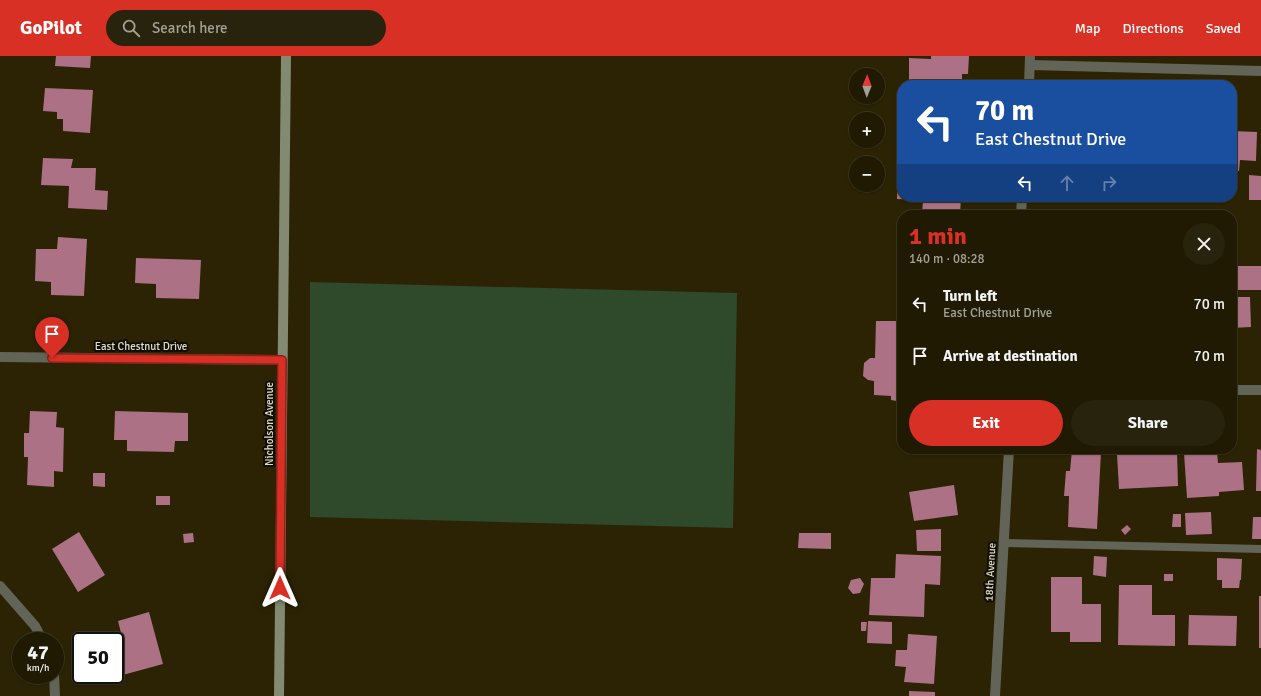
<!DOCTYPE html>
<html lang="en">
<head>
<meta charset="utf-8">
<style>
  body { margin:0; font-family:Signika,sans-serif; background:#28230c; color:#f1f3f6; height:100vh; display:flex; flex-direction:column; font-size:15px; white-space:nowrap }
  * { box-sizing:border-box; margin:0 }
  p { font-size:13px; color:#a2a199 }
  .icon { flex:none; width:22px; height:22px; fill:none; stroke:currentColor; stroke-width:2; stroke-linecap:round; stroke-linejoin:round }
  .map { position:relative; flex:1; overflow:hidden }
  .drawer { position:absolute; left:897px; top:154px; width:340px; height:244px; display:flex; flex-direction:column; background:#201a02; border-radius:16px; box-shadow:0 1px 3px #0004,0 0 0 1px #3d3824 }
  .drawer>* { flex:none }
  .banner { position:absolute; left:897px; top:24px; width:340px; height:122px; border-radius:16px; box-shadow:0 1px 3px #0004,0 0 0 1px #3d3824; background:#1a4fa0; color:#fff; overflow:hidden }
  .needle { width:26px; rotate:1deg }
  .buttons { position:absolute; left:849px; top:12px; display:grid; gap:8px }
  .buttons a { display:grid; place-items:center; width:36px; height:36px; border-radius:50%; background:#201a02; box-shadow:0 1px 3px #0004,0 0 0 1px #3d3824; font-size:20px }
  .speed { position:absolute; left:12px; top:576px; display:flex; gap:8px; font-size:20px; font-weight:700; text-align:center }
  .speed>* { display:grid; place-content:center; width:52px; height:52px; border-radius:50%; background:#201a02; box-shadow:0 1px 3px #0004,0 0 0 1px #3d3824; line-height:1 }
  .speed small { font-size:10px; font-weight:400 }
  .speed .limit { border:2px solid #111; border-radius:6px; background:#fff; color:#111 }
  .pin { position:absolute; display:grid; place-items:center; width:34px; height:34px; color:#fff; margin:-41px -17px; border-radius:50% 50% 50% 0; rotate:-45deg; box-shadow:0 0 4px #0007 }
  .pin .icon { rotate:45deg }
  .me { position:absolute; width:44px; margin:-22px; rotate:0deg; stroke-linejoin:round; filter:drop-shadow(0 0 3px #0008) }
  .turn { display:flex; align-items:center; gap:14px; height:84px; padding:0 12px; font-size:18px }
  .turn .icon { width:52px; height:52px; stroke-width:2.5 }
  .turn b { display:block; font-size:28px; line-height:34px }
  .lanes { display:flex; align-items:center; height:38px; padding:0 12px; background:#0003; justify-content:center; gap:20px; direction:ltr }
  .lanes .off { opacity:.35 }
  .round { display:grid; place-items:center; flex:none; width:42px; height:42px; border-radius:21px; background:#28230c }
  .head { display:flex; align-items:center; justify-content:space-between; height:68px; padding:0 12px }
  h1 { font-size:24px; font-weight:700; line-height:30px; color:#d93025 }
  .primary-button { display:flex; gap:8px; margin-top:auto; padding:8px 12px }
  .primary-button a { flex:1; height:46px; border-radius:24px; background:#d93025; color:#fff; font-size:16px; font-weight:700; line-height:46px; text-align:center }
  .primary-button a+a { background:#28230c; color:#f1f3f6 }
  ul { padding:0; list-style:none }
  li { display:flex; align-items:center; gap:12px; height:52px; padding:0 12px }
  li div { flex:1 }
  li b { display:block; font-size:15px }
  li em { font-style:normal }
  header { display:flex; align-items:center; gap:24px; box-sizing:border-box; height:56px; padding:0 20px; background:#d93025; color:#fff }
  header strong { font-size:19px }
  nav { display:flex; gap:22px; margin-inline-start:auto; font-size:14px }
  .search { width:280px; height:36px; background:#28230c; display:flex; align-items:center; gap:10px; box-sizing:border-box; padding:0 14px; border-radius:22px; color:#a2a199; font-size:15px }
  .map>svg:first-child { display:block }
  .green { fill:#2f492b }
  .building { fill:#ac7185 }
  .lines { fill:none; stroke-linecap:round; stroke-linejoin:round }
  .lane { stroke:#616456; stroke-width:8 }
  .street { stroke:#616456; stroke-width:10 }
  .secondary { stroke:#848972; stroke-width:10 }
  .route-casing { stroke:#8d1f18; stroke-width:10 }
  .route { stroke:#d93025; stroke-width:7 }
  .labels { text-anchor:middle; stroke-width:4; stroke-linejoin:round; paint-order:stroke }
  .street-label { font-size:11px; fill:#e0dbc9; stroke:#100d02 }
</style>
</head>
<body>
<header>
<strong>GoPilot</strong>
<div class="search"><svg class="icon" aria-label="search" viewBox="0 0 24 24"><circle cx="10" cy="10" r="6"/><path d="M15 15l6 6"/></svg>Search here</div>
<nav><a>Map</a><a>Directions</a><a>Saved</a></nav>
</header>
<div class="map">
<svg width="1261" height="640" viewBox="0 0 1261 640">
  <rect width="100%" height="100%" fill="#2b2303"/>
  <polygon class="green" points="310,226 737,237 733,472 310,461"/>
  <g class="building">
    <polygon points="56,0 91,0 90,12 55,10"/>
    <polygon points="931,0 969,0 968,18 962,18 962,29 909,29 909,2 931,3"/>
    <polygon points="45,32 93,34 90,77 63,75 63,63 57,63 57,56 43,55"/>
    <polygon points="1232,75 1257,76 1256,105 1240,104 1239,115 1232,115"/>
    <polygon points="43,102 73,103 71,112 96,112 95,134 108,135 107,154 68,152 69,130 41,129"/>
    <polygon points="898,112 902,112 902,141 961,141 960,159 922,159 923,144 897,143"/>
    <polygon points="1249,119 1261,120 1261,144 1249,144"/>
    <polygon points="1067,141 1109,141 1109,145 1067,143"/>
    <polygon points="58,181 87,183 84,240 51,239 51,226 35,225 36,193 57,193"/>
    <polygon points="136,202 201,204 199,243 156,242 156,228 135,227"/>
    <polygon points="1236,210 1261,210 1261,234 1237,234"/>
    <polygon points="1232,241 1250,241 1251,271 1232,272"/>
    <polygon points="876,265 902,265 902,346 891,344 891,340 874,339 874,325 868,324 863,320 864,307 870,302 875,302"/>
    <polygon points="30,355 57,356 56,371 64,372 63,416 54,415 54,431 27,429 28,401 24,401 24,377 29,377"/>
    <polygon points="115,355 188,357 188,385 175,385 174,396 127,395 127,384 114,384"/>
    <polygon points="1257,393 1261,394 1261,435 1256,435"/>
    <polygon points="1072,394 1101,396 1097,473 1068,471 1069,440 1064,440 1066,415 1070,415"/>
    <polygon points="1177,395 1178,430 1119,433 1117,398"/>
    <polygon points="1217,395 1218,407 1242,406 1244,434 1219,436 1219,440 1187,442 1184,397"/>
    <polygon points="93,417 105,417 105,431 93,430"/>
    <polygon points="954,429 958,459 914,465 909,436"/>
    <rect x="156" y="440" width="14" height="9"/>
    <polygon points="1211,456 1212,478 1186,479 1185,457"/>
    <polygon points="1173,458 1181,458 1181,471 1172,471"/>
    <polygon points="1253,461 1261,461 1261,483 1252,483"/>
    <polygon points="1127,469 1131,473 1125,479 1121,474"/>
    <polygon points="941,473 941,495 917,495 916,474"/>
    <polygon points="79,476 105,519 78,536 52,493"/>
    <polygon points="193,477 194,486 184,487 183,478"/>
    <polygon points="799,477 831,477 831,493 798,492"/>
    <polygon points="896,498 941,500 940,529 925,528 924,561 869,559 871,522 895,522"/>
    <polygon points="1094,500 1107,501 1106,521 1093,519"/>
    <polygon points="1217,502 1242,503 1241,524 1240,524 1239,532 1222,532 1222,524 1217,524"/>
    <rect x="1164" y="518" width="9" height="7"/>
    <polygon points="1051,521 1082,521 1082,548 1101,548 1101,586 1070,586 1070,576 1051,576"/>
    <polygon points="860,522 864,528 860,537 853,538 848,532 851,524"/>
    <polygon points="1119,529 1152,529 1152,559 1175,559 1175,590 1118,589"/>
    <rect x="1259" y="540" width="2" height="52"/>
    <polygon points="149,556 163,608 108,623 107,619 115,619 115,591 124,589 118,565"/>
    <polygon points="1189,559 1237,560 1236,590 1188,589"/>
    <polygon points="868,565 892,566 892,588 867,587"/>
    <polygon points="861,566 867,566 866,575 861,575"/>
    <polygon points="908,578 937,580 934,628 904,626 906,611 895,610 896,594 907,594"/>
    <polygon points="909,635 935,636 935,640 909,640"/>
  </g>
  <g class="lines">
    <polyline class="lane" points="1003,487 1261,493"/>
    <g class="street">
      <polyline points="1030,9 1261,15"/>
      <polyline points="1029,29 1030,0"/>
      <polyline points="1021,159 1022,141"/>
      <polyline points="0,301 282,304"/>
      <polyline points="1232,334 1261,334"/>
      <polyline points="0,530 35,570 43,585"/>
      <polyline points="54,619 55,640"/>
      <polyline points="995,640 1009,393"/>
    </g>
    <polyline class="secondary" points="279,640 286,0"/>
  </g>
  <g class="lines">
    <defs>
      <polyline id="route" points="52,302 282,304 280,532"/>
    </defs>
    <use href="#route" class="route-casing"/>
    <use href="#route" class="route"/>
  </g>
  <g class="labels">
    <g class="street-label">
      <text x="141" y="294">East Chestnut Drive</text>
      <text transform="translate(269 368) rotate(-90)" y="4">Nicholson Avenue</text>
      <text transform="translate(990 516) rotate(-87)" y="4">18th Avenue</text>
    </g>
  </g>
</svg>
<div class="buttons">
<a><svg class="needle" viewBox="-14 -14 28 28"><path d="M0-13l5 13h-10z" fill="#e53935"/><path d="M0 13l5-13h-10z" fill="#a2a199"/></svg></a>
<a>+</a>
<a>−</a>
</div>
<div class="speed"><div>47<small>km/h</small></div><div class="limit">50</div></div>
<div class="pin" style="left:52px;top:302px;background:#d93025"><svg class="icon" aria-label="arrive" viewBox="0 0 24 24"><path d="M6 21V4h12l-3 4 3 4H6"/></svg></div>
<svg class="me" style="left:280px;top:532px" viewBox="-20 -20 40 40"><path d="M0-17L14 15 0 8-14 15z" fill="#d93025" stroke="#fff" stroke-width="4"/></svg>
<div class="banner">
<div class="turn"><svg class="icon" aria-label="left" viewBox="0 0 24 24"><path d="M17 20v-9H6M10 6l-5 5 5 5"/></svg><div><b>70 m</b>East Chestnut Drive</div></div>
<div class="lanes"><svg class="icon" aria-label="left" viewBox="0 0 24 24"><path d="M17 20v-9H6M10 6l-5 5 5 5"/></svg><svg class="icon off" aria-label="ahead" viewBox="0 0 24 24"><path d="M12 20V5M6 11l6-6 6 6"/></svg><svg class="icon off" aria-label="right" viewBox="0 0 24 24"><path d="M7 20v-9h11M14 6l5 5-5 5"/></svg></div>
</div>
<section class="drawer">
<div class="head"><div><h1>1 min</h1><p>140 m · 08:28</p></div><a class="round"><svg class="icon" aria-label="close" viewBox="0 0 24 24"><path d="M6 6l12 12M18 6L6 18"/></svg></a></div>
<ul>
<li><svg class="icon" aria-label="left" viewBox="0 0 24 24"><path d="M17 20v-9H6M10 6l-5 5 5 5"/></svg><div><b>Turn left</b><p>East Chestnut Drive</p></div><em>70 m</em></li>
<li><svg class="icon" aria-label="arrive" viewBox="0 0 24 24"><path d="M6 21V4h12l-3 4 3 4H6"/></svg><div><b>Arrive at destination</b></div><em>70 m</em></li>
</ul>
<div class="primary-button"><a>Exit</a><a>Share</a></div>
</section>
</div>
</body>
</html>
